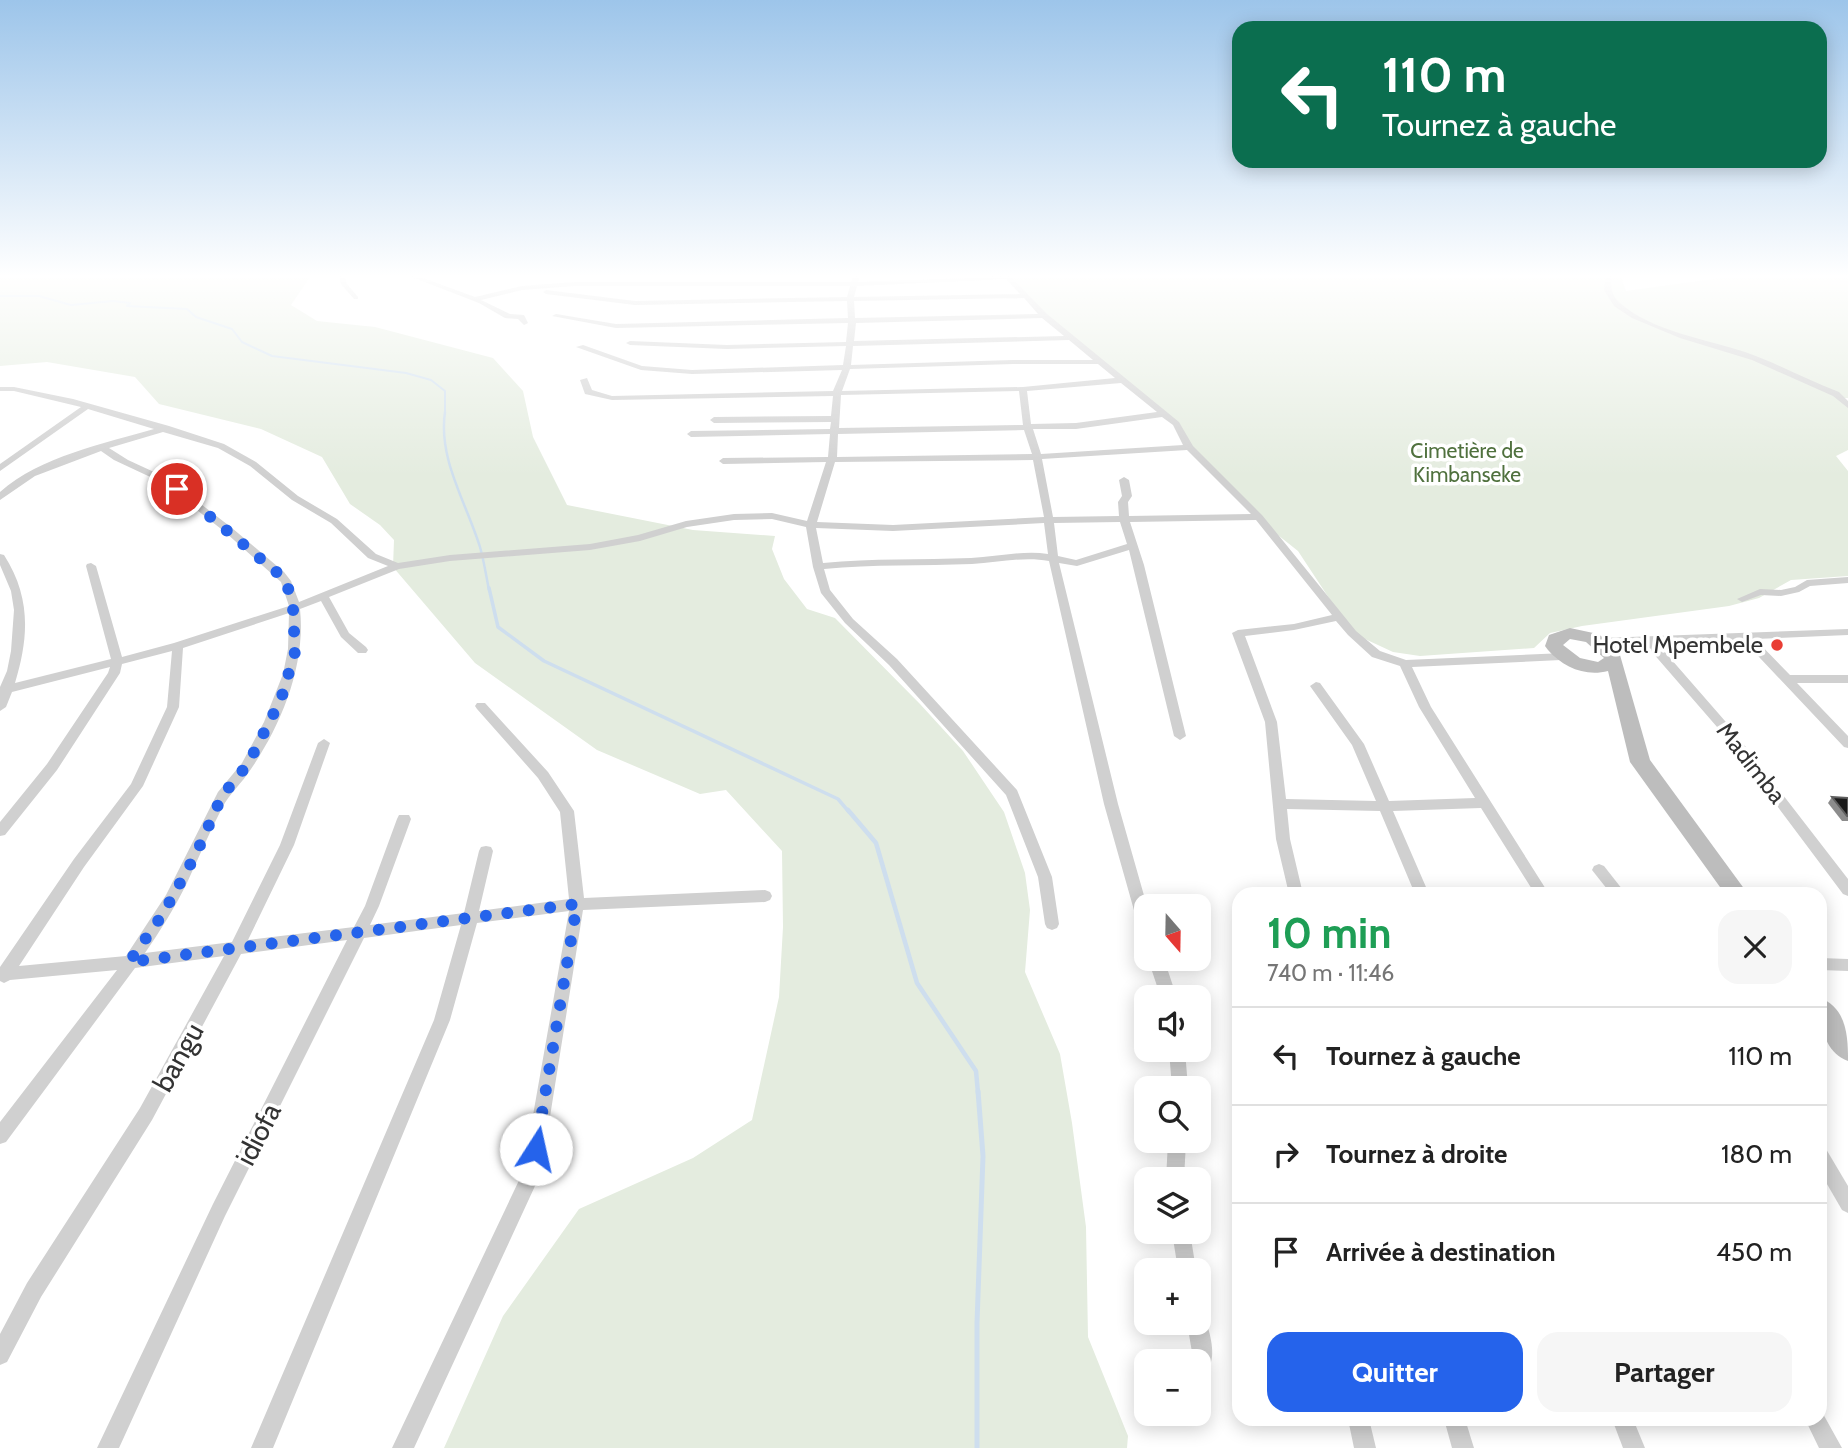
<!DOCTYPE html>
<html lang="fr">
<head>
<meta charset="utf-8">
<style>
  body { margin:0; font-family:Cabin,sans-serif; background:#f6f6f6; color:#222; height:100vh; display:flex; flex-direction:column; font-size:26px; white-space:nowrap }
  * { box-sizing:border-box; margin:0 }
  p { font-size:23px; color:#767676 }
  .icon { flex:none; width:38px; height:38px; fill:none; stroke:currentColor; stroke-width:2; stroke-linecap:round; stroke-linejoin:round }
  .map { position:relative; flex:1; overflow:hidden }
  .details { position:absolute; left:1232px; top:887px; width:595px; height:539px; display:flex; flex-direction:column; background:#fff; border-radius:21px; box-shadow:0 4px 18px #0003 }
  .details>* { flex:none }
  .hud { position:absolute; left:1232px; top:21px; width:595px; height:147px; border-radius:21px; box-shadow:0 4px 18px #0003; background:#0b6e4f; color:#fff; overflow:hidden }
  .needle { width:46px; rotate:160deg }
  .tools { position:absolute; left:1134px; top:894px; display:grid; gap:14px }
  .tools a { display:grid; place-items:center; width:77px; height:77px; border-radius:14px; background:#fff; box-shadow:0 4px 18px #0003; font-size:35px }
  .pin { position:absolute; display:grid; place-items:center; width:60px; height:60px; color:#fff; margin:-30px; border:4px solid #fff; border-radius:50%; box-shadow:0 2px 7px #0007 }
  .me { position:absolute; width:77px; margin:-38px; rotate:10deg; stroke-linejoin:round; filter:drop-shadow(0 0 5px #0008) }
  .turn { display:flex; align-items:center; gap:24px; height:147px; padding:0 35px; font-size:32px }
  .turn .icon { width:91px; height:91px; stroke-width:2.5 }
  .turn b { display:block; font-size:49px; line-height:60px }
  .round { display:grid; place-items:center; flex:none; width:74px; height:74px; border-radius:21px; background:#f6f6f6 }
  .headline { display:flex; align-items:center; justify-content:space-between; height:119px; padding:0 35px }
  h1 { font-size:42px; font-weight:700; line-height:52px; color:#1e9e55 }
  .action { display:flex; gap:14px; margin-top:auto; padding:14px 35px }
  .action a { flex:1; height:80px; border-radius:21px; background:#2563eb; color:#fff; font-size:28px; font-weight:700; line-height:80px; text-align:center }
  .action a+a { background:#f6f6f6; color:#222 }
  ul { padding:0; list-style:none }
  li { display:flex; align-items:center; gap:21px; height:98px; padding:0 35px; border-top:2px solid #e0e0e0 }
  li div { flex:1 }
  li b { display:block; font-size:26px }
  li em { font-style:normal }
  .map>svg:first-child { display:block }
  .green { fill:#e4ecdf }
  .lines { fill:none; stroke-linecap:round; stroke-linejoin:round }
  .stream-far4 { stroke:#cedeee; stroke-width:2 }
  .stream-far3 { stroke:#cedeee; stroke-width:2.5 }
  .stream-far2 { stroke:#cedeee; stroke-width:3.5 }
  .stream-far1 { stroke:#cedeee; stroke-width:4.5 }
  .stream { stroke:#cedeee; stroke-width:5 }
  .street { fill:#d0d0d0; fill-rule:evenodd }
  .secondary { fill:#bdbdbd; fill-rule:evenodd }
  .wall { fill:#8c8c8c }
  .building { fill:#1a1a1a; stroke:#5f5f5f; stroke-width:2 }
  .route { stroke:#2563eb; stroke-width:12; stroke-dasharray:0 21.6 }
  .poi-dot { fill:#e93e35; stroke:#fff; stroke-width:2.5 }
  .labels { text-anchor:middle; stroke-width:7; stroke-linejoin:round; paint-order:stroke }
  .far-park-label { font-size:21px; fill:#50713e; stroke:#fff }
  .poi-label { font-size:24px; fill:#333; stroke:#fff; text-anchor:end }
  .street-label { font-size:24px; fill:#333; stroke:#fff }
  .near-street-label { font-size:28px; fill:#333; stroke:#fff }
</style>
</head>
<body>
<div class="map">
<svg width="1848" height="1448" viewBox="0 0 1848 1448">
  <rect width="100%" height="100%" fill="#fff"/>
  <g class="green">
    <polygon points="0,274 332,274 310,277 291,305 317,321 375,327 493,358 523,391 533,437 567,505 693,530 775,536 772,549 784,579 807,609 835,618 920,704 963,751 1004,812 1025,873 1030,910 1025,972 1060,1054 1072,1123 1086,1227 1088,1337 1128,1436 1127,1448 444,1448 503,1316 579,1209 693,1158 752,1120 779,997 783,927 782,851 726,790 700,794 597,750 475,663 393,567 394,540 380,525 350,504 322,457 261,429 159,404 135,377 47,362 0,366"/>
    <polygon points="1004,274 1620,274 1626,291 1749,274 1848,274 1848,398 1842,398 1848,405 1848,450 1836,456 1848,471 1848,576 1791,580 1759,598 1729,606 1582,626 1550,633 1534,648 1420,656 1393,652 1352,633 1298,551 1264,524 1189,447 1176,424 1044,316"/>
  </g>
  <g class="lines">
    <polyline class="stream-far4" points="0,296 39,296 71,305 113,301 130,303 127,306 187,309 196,317 232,329 242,342 272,356 406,373 431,380 445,391 445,414"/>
    <path class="stream-far3" d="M445,412C438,459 466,502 480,547C484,561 486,575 489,590"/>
    <polyline class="stream-far2" points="489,588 498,627 544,661 838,799 849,812"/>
    <polyline class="stream-far1" points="848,810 876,843 917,983 976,1071 978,1093"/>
    <polyline class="stream" points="977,1448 977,1323 983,1156 978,1091"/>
    <g class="street">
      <polygon points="338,274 344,274 347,284 358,297 358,299 354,299 341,284"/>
      <path d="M404,274H412L475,297L522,286L574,282H851L854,274H860L858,282L967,278L1008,274L1047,314L1179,422L1193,446L1262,515L1356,631L1380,651L1406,660L1565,653L1567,656L1561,660L1412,667L1431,707L1549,894H1535L1481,808L1393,811L1429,894H1415L1380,811L1287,809L1290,839L1303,894H1289L1276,839L1265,722L1232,633L1238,630L1294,624L1332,615L1256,520L1130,522L1144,565L1186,736L1180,740L1174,736L1129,550L1077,566L1059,563L1118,804L1147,906L1146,934L1141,932L1139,928L1104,804L1049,561C1023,556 998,563 972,564C923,566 873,564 824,569L830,590L853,619L897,659L1017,790L1052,877L1059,924L1057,928L1052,930L1047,928L1045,924L1038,877L1006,795L889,665L845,623L821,593L813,567L806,527L772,519L734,520L687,527L640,541L590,550L450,561L399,569L329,597L349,633L366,647L368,650L366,653H358L341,637L321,601L300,609C306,664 282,724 251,769C242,783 230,793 222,808C209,833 198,859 186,885C174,909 160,931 145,953L232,942L280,845L318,743L324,739L330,743L294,845L248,940L354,927L365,906L397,819L399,815H409L411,819L379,906L370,925L464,913L479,851L481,847L486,846L491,847L493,851L479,911L569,899L560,812L538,778L477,709L475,706L477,703H485L548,772L574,811L584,898L765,890L770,892L772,896L770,900L765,902L583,910L541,1173L414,1448H392L523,1172L569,911L477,923L450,1020L273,1448H251L434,1020L461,925L364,938L225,1216L119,1448H97L213,1204L347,940L241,954L152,1120L41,1297L7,1362L0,1365V1334L27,1283L140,1108L224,956L135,968L6,1142L0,1144V1122L117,970L10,980L4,983L0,981V967L74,859L131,784L167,707L172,651L122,664L120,673L57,770L5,835L0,836V822L47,764L108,673L110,667L12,692L6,707L0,711V687L7,671L11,651L14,610L11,591L0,565V554L4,555C31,597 29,637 15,683L111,659L86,566L87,564L91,563L96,566L122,657L174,643L289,606L281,582L225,532L161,482L114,460L101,451L35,476L0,500V492C41,456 103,444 154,429L88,409L0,471V464L81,407L14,391H0V387H14L73,399L169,426L224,444L256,462L298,496L337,519L376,554L398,563L450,555L590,544L638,535L686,521L734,514L772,513L807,521L826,462L723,464L719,461L723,458L828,457L830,434L691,437L687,434L691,431L830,429L831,422L714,423L710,420L714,417L831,416L833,396L612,400L585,394L580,380L587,378L592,390L612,396L833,391L842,370L692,374L641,370L576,347L583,345L642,366L692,370L843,365L846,346L727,349L630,345L626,343L630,341L727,345L846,342L848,323L616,328L552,316L556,314L616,324L848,318L847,301L635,305L546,294L543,292L546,290L635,301L847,297L850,286H574L522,290L481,300L510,314L524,315L528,323L524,325L518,319L505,318L479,303ZM1006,279L1020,294L854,297L857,286ZM1024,298L1038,314L855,318L854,301ZM1042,318L1064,336L854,341L856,323ZM1069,340L1093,360H1013L851,365L853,346ZM1013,364H1098L1115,378L1023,387L842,391L850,369ZM1121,383L1157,412L1076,423L1031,424L1027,391ZM1019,391L1023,425L839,428L841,395ZM1162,417L1173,425L1183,445L1041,454L1033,429H1076ZM1024,430L1032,454L837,457L838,434ZM163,432L218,448L250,466L292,500L331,523L368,558L388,566L299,602L291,581L284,572L232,528L167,478L128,460L109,448ZM1187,450L1251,514L1129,516L1128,502L1132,496L1129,480L1124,477L1119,480L1122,496L1118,502L1119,516L1053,517L1042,459ZM1033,460L1044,517L893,525L817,522L835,462ZM1120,522L1127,544L1076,560L1058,556L1054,523ZM1044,523L1048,554C1023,550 997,557 971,558C922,560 872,558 823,563L816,528L893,531ZM289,613L288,649L283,674L264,722L242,763L218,792L166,895L126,956L19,966L84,867L143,786L179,707L183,648ZM1336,621L1348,635L1372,657L1400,666L1419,707L1475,798L1389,801L1364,744L1320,683L1316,682L1310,686L1352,745L1376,801L1286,799L1277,722L1245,636L1294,630Z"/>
      <path d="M1606,274H1612C1611,286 1610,294 1620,303C1649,330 1708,340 1745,352C1777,363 1807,380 1839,392L1848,401V408L1833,396L1752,360L1680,338L1632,318L1614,306L1604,290Z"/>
      <polygon points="1848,577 1848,583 1810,586 1799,592 1781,596 1761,595 1742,602 1737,599 1760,589 1781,590 1795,587 1807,580"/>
      <polygon points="1848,629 1848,635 1755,639 1790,675 1848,675 1848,683 1797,683 1848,736 1848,748 1844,747 1743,640 1657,643 1732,729 1848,879 1848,896 1843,894 1724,735 1645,644 1602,646 1596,642 1602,638"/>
      <polygon points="1599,864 1604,866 1626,894 1611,894 1592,870 1594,866"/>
      <polygon points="1820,958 1848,959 1848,971 1820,970"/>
      <polygon points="1148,959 1164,959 1177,998 1161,998"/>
      <polygon points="1169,1050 1185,1050 1188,1088 1172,1088"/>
      <polygon points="1168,1141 1186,1141 1184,1180 1166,1180"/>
      <polygon points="1820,1146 1826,1149 1848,1186 1848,1213 1842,1210 1820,1172"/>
      <polygon points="1172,1232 1190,1232 1196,1270 1178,1270"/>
      <path d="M1199,1314L1204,1316C1209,1329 1216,1352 1210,1365L1203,1368L1199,1366V1362H1194L1193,1358L1187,1323H1199Z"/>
      <polygon points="1820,1411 1822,1412 1842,1448 1819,1448 1805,1419 1820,1419"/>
      <polygon points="1348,1419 1369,1419 1376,1448 1354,1448"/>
      <polygon points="1444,1419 1465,1419 1474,1448 1452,1448"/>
      <polygon points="1612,1419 1633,1419 1645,1448 1623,1448"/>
    </g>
    <g class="secondary">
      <path d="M1570,628L1598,634L1618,648L1650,760L1748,894H1725L1630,762L1608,671C1585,677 1563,667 1548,650L1545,646L1549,635ZM1570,639L1586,642L1604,658L1598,662L1580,658L1563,645Z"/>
      <path d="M1820,998C1847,1008 1848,1037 1848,1061C1822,1051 1820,1022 1820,998Z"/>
    </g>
  </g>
  <polygon class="wall" points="1832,797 1848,798 1848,821 1842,821 1828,803"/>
  <polygon class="building" points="1832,797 1848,798 1848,816 1847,816"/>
  <linearGradient id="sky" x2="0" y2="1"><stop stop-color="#9dc5ea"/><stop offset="0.58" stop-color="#fff"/><stop offset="1" stop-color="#fff" stop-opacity="0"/></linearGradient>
  <rect width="1848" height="476" fill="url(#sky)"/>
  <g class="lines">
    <polyline class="route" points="177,489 286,580 293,608 295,652 281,699 248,764 222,796 196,854 163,914 129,962 577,904 536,1149"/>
  </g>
  <circle class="poi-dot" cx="1777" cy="645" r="7"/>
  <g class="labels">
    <g class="far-park-label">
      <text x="1467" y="458">Cimetière de<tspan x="1467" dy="24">Kimbanseke</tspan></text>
    </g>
    <g class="poi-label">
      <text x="1763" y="653">Hotel Mpembele</text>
    </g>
    <g class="street-label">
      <text transform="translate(1751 763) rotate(52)" y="8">Madimba</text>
    </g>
    <g class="near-street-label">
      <text transform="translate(178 1057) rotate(-61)" y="10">bangu</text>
      <text transform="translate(258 1134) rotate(-63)" y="10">idiofa</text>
    </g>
  </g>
</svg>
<div class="tools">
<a><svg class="needle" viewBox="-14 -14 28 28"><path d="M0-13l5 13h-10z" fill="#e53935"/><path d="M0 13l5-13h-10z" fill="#767676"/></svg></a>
<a><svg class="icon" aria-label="sound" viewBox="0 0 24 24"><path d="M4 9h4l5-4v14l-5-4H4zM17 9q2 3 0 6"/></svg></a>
<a><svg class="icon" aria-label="search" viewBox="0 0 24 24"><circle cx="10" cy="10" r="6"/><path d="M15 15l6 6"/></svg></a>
<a><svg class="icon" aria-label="layers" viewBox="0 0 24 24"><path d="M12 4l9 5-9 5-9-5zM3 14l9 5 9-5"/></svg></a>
<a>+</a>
<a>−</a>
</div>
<div class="pin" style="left:177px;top:489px;background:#d93025"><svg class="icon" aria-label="arrive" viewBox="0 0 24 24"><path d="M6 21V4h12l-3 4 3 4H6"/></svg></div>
<svg class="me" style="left:536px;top:1149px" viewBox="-20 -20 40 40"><circle r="19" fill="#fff"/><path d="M0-13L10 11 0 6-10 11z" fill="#2563eb"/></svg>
<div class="hud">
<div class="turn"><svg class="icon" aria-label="left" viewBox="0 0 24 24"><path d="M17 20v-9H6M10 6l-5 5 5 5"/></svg><div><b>110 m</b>Tournez à gauche</div></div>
</div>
<section class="details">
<div class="headline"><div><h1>10 min</h1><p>740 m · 11:46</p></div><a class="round"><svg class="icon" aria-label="close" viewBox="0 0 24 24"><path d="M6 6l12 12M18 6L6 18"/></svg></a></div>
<ul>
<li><svg class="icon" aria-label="left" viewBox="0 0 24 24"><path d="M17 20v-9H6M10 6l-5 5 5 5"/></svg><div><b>Tournez à gauche</b></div><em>110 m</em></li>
<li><svg class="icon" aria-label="right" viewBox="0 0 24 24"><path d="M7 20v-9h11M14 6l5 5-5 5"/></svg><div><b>Tournez à droite</b></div><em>180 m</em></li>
<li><svg class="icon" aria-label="arrive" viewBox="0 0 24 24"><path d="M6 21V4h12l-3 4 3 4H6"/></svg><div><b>Arrivée à destination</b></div><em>450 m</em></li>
</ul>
<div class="action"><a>Quitter</a><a>Partager</a></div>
</section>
</div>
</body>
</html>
